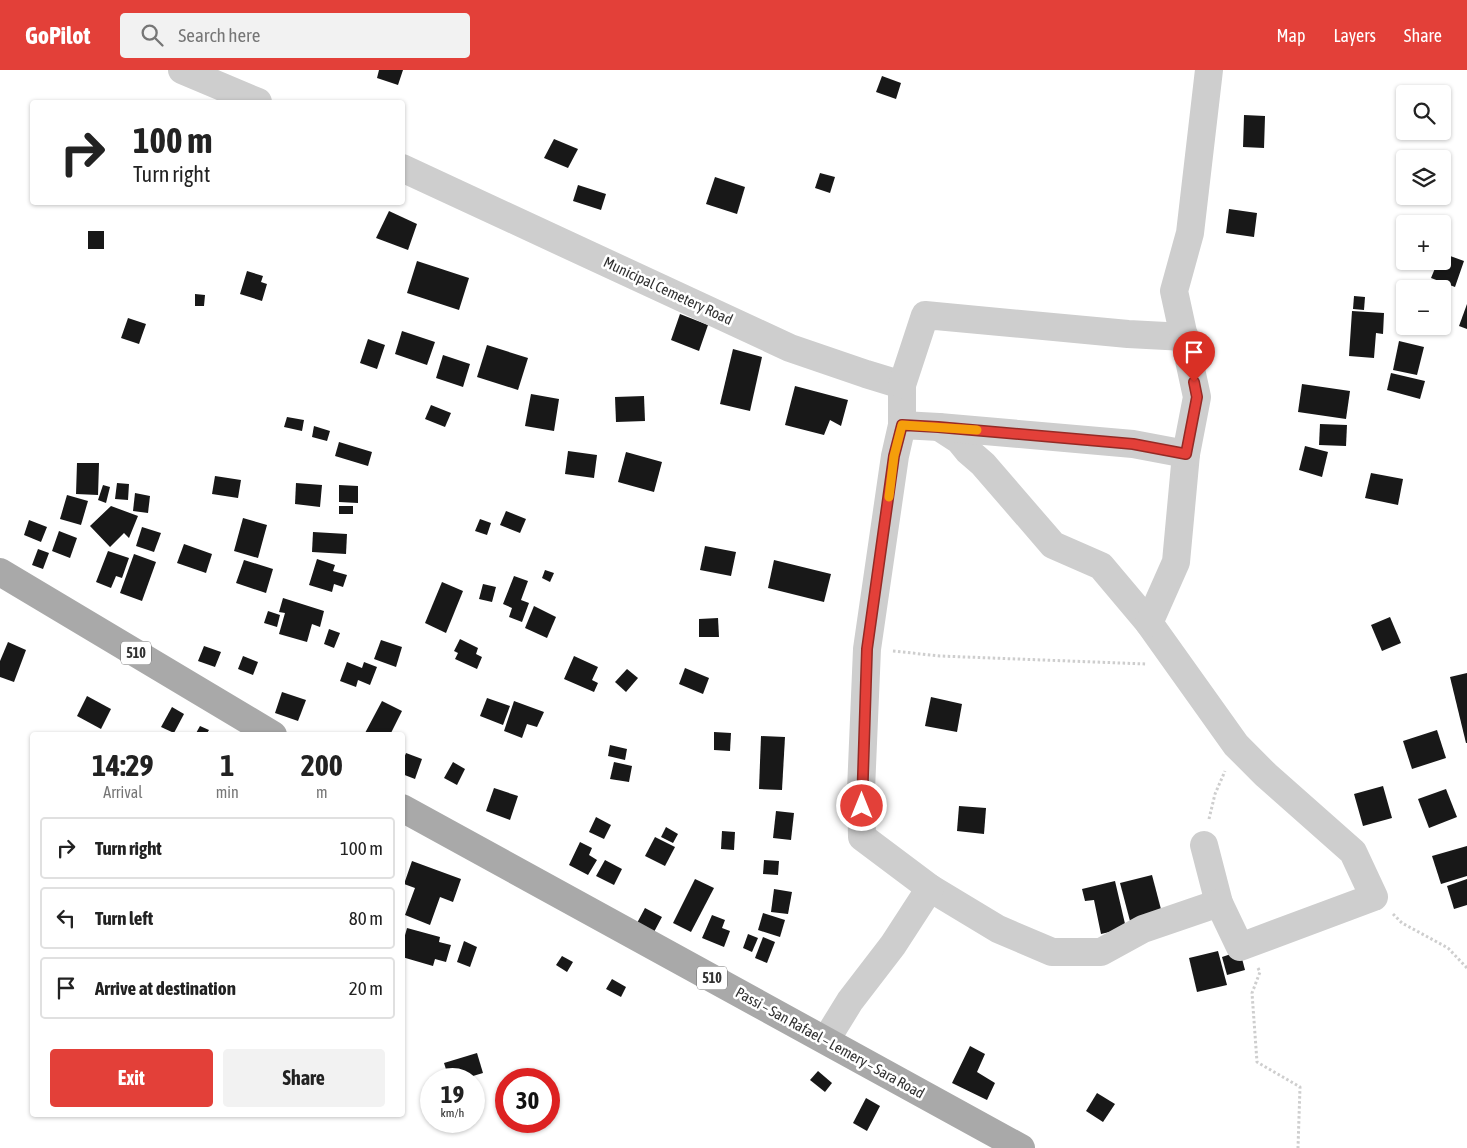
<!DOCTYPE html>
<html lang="en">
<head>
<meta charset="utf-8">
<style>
  body { margin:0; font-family:"Asap Condensed",sans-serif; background:#f2f2f2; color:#222; height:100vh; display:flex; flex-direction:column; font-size:19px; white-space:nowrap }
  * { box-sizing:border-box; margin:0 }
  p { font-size:16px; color:#767676 }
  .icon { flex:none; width:28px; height:28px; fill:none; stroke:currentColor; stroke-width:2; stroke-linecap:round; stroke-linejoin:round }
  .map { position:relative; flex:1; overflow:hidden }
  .side { position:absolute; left:30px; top:662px; width:375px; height:385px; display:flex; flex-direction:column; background:#fff; border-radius:5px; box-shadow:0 1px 4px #0004 }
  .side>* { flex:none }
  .banner { position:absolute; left:30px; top:30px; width:375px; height:105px; border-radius:5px; box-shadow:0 1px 4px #0004; background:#fff; color:#222; overflow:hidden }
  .tools { position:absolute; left:1396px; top:15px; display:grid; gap:10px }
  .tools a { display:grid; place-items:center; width:55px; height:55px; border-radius:5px; background:#fff; box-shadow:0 1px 4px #0004; font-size:25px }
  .speed { position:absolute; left:420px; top:998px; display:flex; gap:10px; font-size:25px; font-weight:700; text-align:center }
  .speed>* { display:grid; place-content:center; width:65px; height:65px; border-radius:50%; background:#fff; box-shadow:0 1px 4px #0004; line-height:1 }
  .speed small { font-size:12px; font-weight:400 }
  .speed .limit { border:8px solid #d22; background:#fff; color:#111 }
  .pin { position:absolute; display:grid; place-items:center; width:42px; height:42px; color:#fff; margin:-51px -21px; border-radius:50% 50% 50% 0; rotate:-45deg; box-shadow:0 0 5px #0007 }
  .pin .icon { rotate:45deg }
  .me { position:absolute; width:55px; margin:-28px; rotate:0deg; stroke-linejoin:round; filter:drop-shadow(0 0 4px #0008) }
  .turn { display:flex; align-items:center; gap:18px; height:105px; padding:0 20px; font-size:22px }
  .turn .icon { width:65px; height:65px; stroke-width:2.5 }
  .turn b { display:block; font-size:35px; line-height:42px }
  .eta { display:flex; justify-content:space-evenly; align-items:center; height:85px; text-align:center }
  .eta b { font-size:30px; font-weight:700; line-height:35px }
  .action { display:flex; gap:10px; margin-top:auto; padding:10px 20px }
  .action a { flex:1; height:58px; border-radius:5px; background:#e34039; color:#fff; font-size:20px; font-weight:700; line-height:58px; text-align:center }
  .action a+a { background:#f2f2f2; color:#222 }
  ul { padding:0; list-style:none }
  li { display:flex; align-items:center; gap:15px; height:62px; margin:0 10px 8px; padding:0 10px; border:2px solid #e0e0e0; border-radius:5px }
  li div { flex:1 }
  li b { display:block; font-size:19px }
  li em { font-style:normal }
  header { display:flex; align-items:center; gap:30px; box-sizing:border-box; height:70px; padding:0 25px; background:#e34039; color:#fff }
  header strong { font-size:24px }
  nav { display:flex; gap:28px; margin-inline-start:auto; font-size:18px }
  .search { width:350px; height:45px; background:#f2f2f2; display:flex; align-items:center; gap:12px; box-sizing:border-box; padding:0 18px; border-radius:5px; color:#767676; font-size:19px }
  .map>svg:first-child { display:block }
  .building { fill:#181818 }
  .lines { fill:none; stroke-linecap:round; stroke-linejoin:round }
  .path { stroke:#cecece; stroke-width:3; stroke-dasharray:2.5 2.5; stroke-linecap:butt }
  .minor { stroke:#cecece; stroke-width:28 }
  .major { stroke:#a9a9a9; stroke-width:28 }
  .route-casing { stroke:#942a25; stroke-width:12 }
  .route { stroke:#e34039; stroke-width:9 }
  .slow { stroke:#f59e0b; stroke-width:9 }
  .labels { text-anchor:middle; stroke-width:5; stroke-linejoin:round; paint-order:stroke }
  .shield { fill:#fff; stroke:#6f6f6f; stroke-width:1 }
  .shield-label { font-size:14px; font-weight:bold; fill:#313131 }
  .street-label { font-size:15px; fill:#313131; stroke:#fff }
</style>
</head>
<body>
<header>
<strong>GoPilot</strong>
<div class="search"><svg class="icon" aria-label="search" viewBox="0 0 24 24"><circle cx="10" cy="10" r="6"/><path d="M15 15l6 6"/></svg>Search here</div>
<nav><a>Map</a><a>Layers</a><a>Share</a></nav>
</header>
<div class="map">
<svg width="1467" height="1078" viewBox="0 0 1467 1078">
  <rect width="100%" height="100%" fill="#fff"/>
  <g class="building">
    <polygon points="379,0 403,0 398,15 377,8"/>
    <polygon points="882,6 901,13 896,29 876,22"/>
    <polygon points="1244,45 1265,46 1264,78 1243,77"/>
    <polygon points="554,69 578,79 568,98 544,88"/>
    <polygon points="820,103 835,107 830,123 815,118"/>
    <polygon points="715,107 745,117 737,144 706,134"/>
    <polygon points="578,115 606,124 601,140 573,131"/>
    <polygon points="1229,139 1257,143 1254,167 1226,163"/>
    <polygon points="389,141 417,154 408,180 376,168"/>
    <rect x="88" y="161" width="16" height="18"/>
    <polygon points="1442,183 1464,191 1455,217 1431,208 1438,191 1442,191"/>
    <polygon points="417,191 469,208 459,240 407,223"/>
    <polygon points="247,201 263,206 261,212 267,214 262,231 240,224"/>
    <polygon points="195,224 205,225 204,236 195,236"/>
    <polygon points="1354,226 1365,227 1364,240 1353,239"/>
    <polygon points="1467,234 1467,259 1459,256"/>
    <polygon points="1352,241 1384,243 1383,264 1376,263 1374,288 1349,286"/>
    <polygon points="680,244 708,255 699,281 671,270"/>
    <polygon points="128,248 146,254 139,274 121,268"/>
    <polygon points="402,261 435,272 427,295 395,284"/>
    <polygon points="368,269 385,275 377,299 360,293"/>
    <polygon points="1399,271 1424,277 1417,305 1393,300"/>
    <polygon points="487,275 528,288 518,320 477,307"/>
    <polygon points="733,279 762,287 750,341 720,334"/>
    <polygon points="443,285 470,294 463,317 436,308"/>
    <polygon points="1391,303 1425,311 1420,329 1387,320"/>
    <polygon points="1302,314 1350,321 1346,349 1298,342"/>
    <polygon points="795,316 848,330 841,356 830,350 824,365 785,355"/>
    <polygon points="531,324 559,329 554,361 525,356"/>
    <polygon points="644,326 645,351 616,352 615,327"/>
    <polygon points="431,335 451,343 445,357 425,349"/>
    <polygon points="287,347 304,350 302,361 284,357"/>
    <polygon points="1320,354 1347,355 1346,376 1319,375"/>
    <polygon points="314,356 330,361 327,371 312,367"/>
    <polygon points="339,372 372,382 368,396 335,386"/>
    <polygon points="1305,376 1328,382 1322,407 1299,400"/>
    <polygon points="568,381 597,385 594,408 565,404"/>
    <polygon points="626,382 662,392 654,422 618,412"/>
    <polygon points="77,393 99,393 98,425 76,424"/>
    <polygon points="1371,403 1403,409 1398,435 1365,428"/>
    <polygon points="215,406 241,410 238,428 212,424"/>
    <polygon points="117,413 129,414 128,430 115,429"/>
    <polygon points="296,413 322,415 320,437 295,434"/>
    <polygon points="103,415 110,417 106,433 98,430"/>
    <polygon points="339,415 358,416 358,433 339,432"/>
    <polygon points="135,423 150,426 148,443 133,441"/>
    <polygon points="67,425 88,431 81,455 60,449"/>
    <polygon points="111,436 138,446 129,468 124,463 110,477 90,456"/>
    <rect x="339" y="436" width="14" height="8"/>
    <polygon points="506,441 526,449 520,463 500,455"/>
    <polygon points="243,448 267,455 258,488 234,481"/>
    <polygon points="480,449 491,453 487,465 475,461"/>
    <polygon points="29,450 47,457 41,472 24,465"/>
    <polygon points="142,457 161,463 154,482 136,476"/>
    <polygon points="59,461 77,468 70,488 52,481"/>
    <polygon points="313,462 347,464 346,484 312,482"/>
    <polygon points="184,474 212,484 206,503 177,493"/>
    <polygon points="705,476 736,482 731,506 700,500"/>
    <polygon points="38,479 49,483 43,499 32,495"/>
    <polygon points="108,481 129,488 122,508 116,506 111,518 96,512"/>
    <polygon points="134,484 156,492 142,531 120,523"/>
    <polygon points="317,489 335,495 333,501 347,505 343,517 334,514 332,522 309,515"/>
    <polygon points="244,490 273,499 266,523 236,513"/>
    <polygon points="774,490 831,504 824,532 768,518"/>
    <polygon points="545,500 554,503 550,512 542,508"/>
    <polygon points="514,506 528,511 521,530 529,533 522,552 509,547 512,538 503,534"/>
    <polygon points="442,512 463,521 446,563 425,553"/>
    <polygon points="483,514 496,517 492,532 479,529"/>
    <polygon points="283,528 324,541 320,557 312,554 307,572 279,564 285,543 279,542"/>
    <polygon points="534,536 556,547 547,568 525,558"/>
    <polygon points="268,541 280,545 277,557 264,553"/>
    <polygon points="1390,547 1401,573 1382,581 1371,555"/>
    <polygon points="718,548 719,567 699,567 699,549"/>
    <polygon points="329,559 340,563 334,578 324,574"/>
    <polygon points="460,569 478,578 476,584 482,587 477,599 455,589 458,583 454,581"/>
    <polygon points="381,570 402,577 396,597 374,589"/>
    <polygon points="8,572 26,580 14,612 0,607 0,591"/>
    <polygon points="204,576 221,582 215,597 198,591"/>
    <polygon points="243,586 258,592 253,605 238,599"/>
    <polygon points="574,586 598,597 592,610 598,613 594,622 564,609"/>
    <polygon points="347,592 362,598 364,592 377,597 370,615 358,610 356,617 340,611"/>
    <polygon points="685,598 709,608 703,624 679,614"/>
    <polygon points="627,599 638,608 626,622 615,612"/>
    <polygon points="1467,603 1467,673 1466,673 1450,607"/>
    <polygon points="282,622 306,630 298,651 275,643"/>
    <polygon points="87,626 111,639 101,659 77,646"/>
    <polygon points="931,627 962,634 957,662 925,656"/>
    <polygon points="487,628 510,636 503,655 480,646"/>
    <polygon points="382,631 402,641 390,665 369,665 365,663"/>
    <polygon points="514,631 544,642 537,657 527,654 522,668 504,661"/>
    <polygon points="172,637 184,644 174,663 161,657"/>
    <polygon points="200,656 209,660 206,665 195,665"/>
    <polygon points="1437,660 1446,688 1412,699 1403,671"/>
    <polygon points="714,662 731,663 730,681 714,680"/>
    <polygon points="761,666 785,667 782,720 759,719"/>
    <polygon points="610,675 627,679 625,690 608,686"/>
    <polygon points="406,683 422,689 415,709 402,704 402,693"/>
    <polygon points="453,692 465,699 457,715 444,708"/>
    <polygon points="614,692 632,696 629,712 610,709"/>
    <polygon points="1383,716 1392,748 1363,756 1354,724"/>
    <polygon points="494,718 518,726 510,750 486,741"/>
    <polygon points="1446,719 1457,747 1429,758 1418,729"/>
    <polygon points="959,736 986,738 984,764 957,761"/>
    <polygon points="776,741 794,743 791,770 773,768"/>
    <polygon points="596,747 611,755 604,769 589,762"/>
    <polygon points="666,757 678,764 673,773 661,767"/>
    <polygon points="722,761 735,762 734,780 721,779"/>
    <polygon points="655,767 675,777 665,796 645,786"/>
    <polygon points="580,772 592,778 589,785 597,790 588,805 569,795"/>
    <polygon points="1467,776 1467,806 1441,814 1432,786"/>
    <polygon points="605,790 622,799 614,815 596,806"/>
    <polygon points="764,790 779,791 778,805 763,804"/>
    <polygon points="412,791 461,809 453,832 440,827 430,855 405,845 415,818 404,814"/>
    <polygon points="1152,805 1162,843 1130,851 1120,813"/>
    <polygon points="695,809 714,818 691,862 673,853"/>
    <polygon points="1467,809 1467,835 1454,839 1447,816"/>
    <polygon points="1115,811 1126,858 1101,864 1094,830 1085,831 1082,819"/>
    <polygon points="774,819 792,822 788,844 771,842"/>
    <polygon points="645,838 662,847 654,862 637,853"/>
    <polygon points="763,843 785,850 780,867 758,860"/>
    <polygon points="712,845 725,850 722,858 730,861 724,877 702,868"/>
    <polygon points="407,858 440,867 439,872 451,875 446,892 435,889 433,896 402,887 402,876"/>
    <polygon points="748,864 758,868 752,882 743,878"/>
    <polygon points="763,867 775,872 767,893 755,888"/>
    <polygon points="464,871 477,877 470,897 457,892"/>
    <polygon points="1218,881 1227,915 1197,922 1189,888"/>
    <polygon points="1240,881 1245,900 1227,905 1222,887"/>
    <polygon points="562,886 573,892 567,902 556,895"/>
    <polygon points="612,909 626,917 621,927 606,919"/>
    <polygon points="970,976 985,984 977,1002 995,1013 987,1030 952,1013"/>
    <polygon points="477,983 483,1003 463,1009 449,1009 444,993"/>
    <polygon points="818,1001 832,1013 825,1022 810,1010"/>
    <polygon points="1097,1023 1115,1034 1103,1052 1086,1041"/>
    <polygon points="866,1028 880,1036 867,1061 853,1053"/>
  </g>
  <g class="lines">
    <g class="path">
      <polyline points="893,581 940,586 1146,594"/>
      <polyline points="1209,749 1215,724 1225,701"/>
      <polyline points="1393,844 1402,853 1448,878 1467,898"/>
      <polyline points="1258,898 1260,902 1252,923 1257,992 1300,1017 1298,1078"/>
    </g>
    <g class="minor">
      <polyline points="182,0 258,32"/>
      <polyline points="402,98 790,278 866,304 902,315 902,355"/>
      <polyline points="902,315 925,245 1128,264 1185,267"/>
      <polyline points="939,357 959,370 968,381 983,394 1053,475 1101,496 1149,553 1236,675 1266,705 1353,782 1374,827 1240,877 1219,833 1204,775"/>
      <polyline points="1149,553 1176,492 1186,384"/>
      <polyline points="930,818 998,859 1052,882 1101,882 1143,859 1219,833"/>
      <polyline points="826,970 850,931 893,875 930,818 862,767 861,720 867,579 895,386 902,355 939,357 1133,374 1186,384 1197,327 1174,221 1190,163 1209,0"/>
    </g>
    <g class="major">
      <polyline points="0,502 273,665"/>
      <polyline points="402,738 1021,1078"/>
    </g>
  </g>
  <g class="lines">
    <defs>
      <polyline id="route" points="862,736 867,579 894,386 902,355 938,357 1133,374 1186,384 1197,327 1194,312"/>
    </defs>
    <use href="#route" class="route-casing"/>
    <use href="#route" class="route"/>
    <polyline class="slow" points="889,427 894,386 902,355 977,360"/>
  </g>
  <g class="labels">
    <g class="shield">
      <rect x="121" y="571.5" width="30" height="23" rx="4"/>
      <rect x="697" y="896.5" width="30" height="23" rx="4"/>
    </g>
    <g class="shield-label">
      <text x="136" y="588">510</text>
      <text x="712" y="913">510</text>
    </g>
    <g class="street-label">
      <text transform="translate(668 221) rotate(25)" y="5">Municipal Cemetery Road</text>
      <text transform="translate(830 973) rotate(29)" y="5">Passi – San Rafael – Lemery – Sara Road</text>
    </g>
  </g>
</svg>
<div class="tools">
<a><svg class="icon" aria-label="search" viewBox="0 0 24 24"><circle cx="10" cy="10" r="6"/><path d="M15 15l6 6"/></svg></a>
<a><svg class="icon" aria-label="layers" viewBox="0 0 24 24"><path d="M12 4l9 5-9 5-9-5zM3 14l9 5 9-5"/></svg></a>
<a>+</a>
<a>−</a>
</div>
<div class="speed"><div>19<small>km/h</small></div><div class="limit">30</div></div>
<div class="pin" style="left:1194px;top:312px;background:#d93025"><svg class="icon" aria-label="arrive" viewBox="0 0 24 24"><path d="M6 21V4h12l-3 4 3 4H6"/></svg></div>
<svg class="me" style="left:862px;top:736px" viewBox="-20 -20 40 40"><circle r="17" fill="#e34039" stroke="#fff" stroke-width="3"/><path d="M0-11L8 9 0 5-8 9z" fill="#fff"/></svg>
<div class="banner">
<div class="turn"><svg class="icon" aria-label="right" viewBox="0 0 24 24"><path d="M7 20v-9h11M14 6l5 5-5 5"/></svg><div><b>100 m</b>Turn right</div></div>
</div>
<section class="side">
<div class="eta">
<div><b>14:29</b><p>Arrival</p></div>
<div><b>1</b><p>min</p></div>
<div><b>200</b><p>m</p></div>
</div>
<ul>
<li><svg class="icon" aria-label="right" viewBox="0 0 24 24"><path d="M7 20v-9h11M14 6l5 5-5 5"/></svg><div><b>Turn right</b></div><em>100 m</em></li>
<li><svg class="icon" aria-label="left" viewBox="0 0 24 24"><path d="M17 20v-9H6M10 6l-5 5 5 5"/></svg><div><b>Turn left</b></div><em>80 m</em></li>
<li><svg class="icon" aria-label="arrive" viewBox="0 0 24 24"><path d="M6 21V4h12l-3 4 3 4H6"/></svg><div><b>Arrive at destination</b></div><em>20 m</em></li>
</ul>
<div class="action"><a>Exit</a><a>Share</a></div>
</section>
</div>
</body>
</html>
